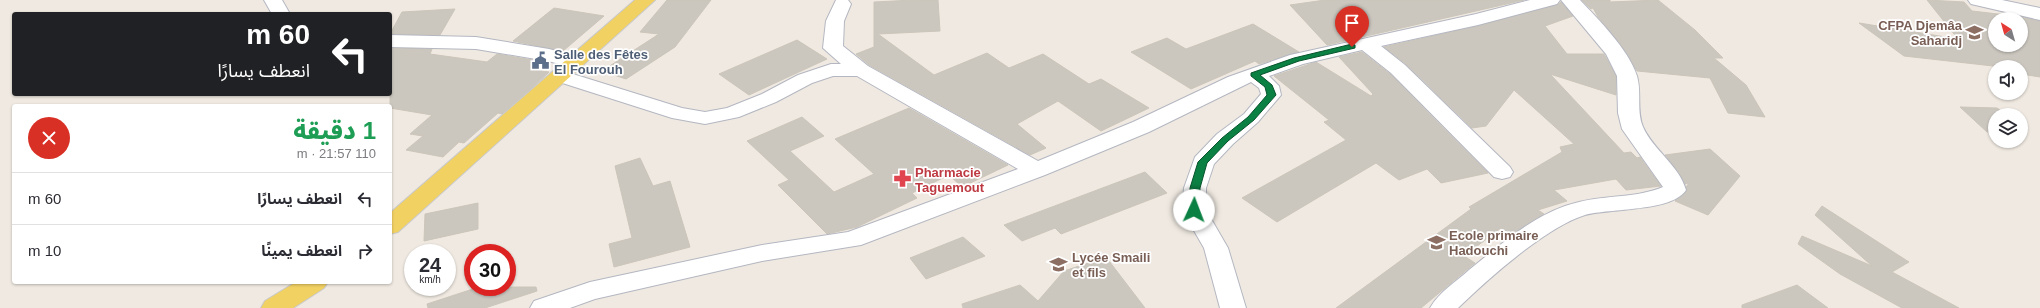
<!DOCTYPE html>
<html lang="ar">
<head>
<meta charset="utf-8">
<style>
  body { margin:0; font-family:Helvetica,"Noto Sans Arabic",sans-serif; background:#f2f2f3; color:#2b2b33; direction:rtl; height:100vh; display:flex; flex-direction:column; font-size:15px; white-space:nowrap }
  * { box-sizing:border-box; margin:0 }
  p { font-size:13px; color:#7c7c81 }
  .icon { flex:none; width:22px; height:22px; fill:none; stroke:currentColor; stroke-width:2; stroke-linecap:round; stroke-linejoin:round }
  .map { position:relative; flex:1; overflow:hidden; direction:ltr }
  .side { position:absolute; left:12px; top:104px; width:380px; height:180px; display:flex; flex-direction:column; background:#fff; border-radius:4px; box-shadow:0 1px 3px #0004; direction:rtl }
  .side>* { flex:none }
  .top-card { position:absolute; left:12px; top:12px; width:380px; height:84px; border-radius:4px; box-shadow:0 1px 3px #0004; direction:rtl; background:#202124; color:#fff; overflow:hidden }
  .needle { width:26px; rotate:323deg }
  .buttons { position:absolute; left:1988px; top:12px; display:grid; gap:8px }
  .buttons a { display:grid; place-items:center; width:40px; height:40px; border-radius:50%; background:#fff; box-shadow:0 1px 3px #0004; font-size:20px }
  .speed { position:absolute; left:404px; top:244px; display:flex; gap:8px; font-size:20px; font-weight:700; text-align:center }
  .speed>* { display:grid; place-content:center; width:52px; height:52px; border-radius:50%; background:#fff; box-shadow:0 1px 3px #0004; line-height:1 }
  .speed small { font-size:10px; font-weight:400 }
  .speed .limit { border:6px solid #d22; background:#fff; color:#111 }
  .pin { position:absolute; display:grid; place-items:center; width:34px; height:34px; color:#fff; margin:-41px -17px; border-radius:50% 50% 50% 0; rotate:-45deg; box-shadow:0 0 4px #0007 }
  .pin .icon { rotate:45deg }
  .me { position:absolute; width:44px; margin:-22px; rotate:2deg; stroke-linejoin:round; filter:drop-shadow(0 0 3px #0008) }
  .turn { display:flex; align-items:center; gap:14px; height:84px; padding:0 16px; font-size:18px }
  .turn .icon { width:52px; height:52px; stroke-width:2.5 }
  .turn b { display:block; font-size:28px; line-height:34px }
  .round { display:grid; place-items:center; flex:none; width:42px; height:42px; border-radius:21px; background:#f2f2f3 }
  .head { display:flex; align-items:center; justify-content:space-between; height:68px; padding:0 16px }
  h1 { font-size:24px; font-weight:800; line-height:30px; color:#1e9e55 }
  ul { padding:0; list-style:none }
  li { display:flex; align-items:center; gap:12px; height:52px; padding:0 16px; border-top:1px solid #e1e1e2 }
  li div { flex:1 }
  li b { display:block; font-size:15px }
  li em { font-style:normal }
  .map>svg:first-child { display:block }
  .building { fill:#cbc7bf; stroke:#cbc5ba; fill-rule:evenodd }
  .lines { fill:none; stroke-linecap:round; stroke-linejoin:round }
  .minor-casing { stroke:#b4b7c1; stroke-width:2 }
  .major-casing { stroke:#c9c9c9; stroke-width:2 }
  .minor { fill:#fff; fill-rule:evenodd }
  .major { fill:#f2d163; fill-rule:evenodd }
  .route { fill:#0b8043; stroke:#07532c }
  .labels { text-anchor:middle; stroke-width:3.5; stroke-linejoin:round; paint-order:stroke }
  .education-label { font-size:13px; font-weight:bold; fill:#785e54; stroke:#fff; text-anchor:start }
  .service-label { font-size:13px; font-weight:bold; fill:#4e5e75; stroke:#fff; text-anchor:start }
  .health-label { font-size:13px; font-weight:bold; fill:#be3a42; stroke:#fff; text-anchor:start }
</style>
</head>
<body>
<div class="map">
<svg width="2040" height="308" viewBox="0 0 2040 308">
  <rect width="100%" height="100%" fill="#efe9e1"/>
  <g class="building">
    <polygon points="667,0 711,0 675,47 626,79 602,71 659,34 640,32"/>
    <polygon points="913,0 938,0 940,31 878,34 934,75 987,53 1009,68 1043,54 1089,84 1101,79 1149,108 1101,131 1058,101 1017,124 1046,148 1030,155 869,65 856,54 874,47 874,2"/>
    <polygon points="1325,0 1524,0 1327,45 1290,5"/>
    <polygon points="1582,0 1610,0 1610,2 1658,0 1695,30 1723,58 1714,58 1746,85 1765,117 1728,113 1710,78 1637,71 1621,45 1598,17 1593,8 1591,9"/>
    <path d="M1927,0L1964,2L1972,11L2015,16L2040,21V77L2021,74V67H2002L1904,56L1859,23L1958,39ZM1995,19H2021V45H1995Z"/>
    <polygon points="1561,2 1573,16 1545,26 1567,54 1604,54 1616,76 1616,95 1550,74 1624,153 1631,152 1637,158 1640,157 1661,186 1626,190 1616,179 1554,190 1567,201 1538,210 1544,214 1512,234 1501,228 1464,256 1475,263 1421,308 1336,308 1471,209 1469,207 1562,152 1560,147 1574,144 1514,90 1486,126 1472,128 1406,64 1384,47 1478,26 1557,5"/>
    <polygon points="554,8 604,16 563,51 513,41"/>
    <polygon points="455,9 440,35 390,34 402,12"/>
    <polygon points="1253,24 1299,52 1259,64 1255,61 1191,89 1131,52 1167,38 1186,49"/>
    <polygon points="797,40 827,59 749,95 719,74"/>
    <polygon points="390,48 432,49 430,54 487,62 497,54 550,63 541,71 549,72 530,90 502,114 498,113 464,143 459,142 443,157 406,150 423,136 410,134 432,115 390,108"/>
    <polygon points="1362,52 1390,74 1488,173 1441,183 1427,169 1399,180 1376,163 1277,222 1242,198 1346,140 1324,122 1329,120 1274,76 1316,62 1371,96 1373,94 1339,57"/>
    <polygon points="1960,107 1997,108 2007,115 1995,115 1995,132 1987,132"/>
    <polygon points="909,108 1008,165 962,187 949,175 912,193 917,198 857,227 827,234 778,185 789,180 747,141 802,117 824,136 790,151 834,192 874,174 835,139"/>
    <polygon points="1710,149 1740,176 1708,215 1675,201 1687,191 1686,187 1689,183 1685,184 1679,172 1665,155"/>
    <polygon points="640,158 653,186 670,181 690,247 614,267 609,244 632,238 615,166"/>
    <polygon points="1145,172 1167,193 1061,234 1055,228 1022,241 1004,225"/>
    <polygon points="478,203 478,229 424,241 425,214"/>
    <polygon points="1822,206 1909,262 1892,272 1959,308 1902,308 1840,274 1798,244 1802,236 1872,266 1815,215"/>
    <polygon points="963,237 985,256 926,279 910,258"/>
    <polygon points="1106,257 1145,308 963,308 962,304 1020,285 1038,301 1064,271"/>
    <polygon points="1797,285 1828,308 1742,308 1742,305"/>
    <polygon points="479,287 536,287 537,291 485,308 428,308 427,304"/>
  </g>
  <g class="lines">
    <defs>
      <g id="minor">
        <polygon points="264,0 282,0 290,14 272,14"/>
        <polygon points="836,0 848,0 851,4 844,21 843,46 868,66 1038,161 1133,122 1228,77 1290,55 1476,14 1530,0 1560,0 1557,4 1478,25 1381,46 1405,65 1510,167 1513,172 1510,177 1502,179 1494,177 1391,73 1362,50 1303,64 1269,76 1279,86 1281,95 1258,122 1233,144 1214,164 1206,188 1206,210 1228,248 1246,308 1220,308 1204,248 1182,210 1184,188 1195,157 1217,134 1244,114 1261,94 1259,88 1251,82 1149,132 1045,175 861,245 762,261 595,299 570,308 530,308 534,301 590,282 762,245 848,232 1018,169 857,76 833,76 812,83 776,102 739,117 705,124 672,118 553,80 550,76 553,72 560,70 682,108 705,112 727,108 762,94 798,75 831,64 841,64 823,48 826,21"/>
        <path d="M1561,0H1580C1598,19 1629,50 1637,76C1642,93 1636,110 1643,127C1653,150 1679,165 1686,190C1672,212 1610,208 1585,215C1546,227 1488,279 1458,308H1430C1439,292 1456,282 1469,270C1503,243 1536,212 1579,202C1606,195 1637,198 1663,187L1622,129L1618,113L1617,76L1606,54Z"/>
        <polygon points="1968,0 2002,0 2040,8 2040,20 1971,4"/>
        <polygon points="390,35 476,37 549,49 582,58 585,62 582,66 575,68 548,61 476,49 390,47"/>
      </g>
      <g id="major">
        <polygon points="635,0 655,0 398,232 390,234 390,213"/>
        <polygon points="296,282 328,282 324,288 293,308 261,308 265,301"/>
      </g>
    </defs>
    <use href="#minor" class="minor-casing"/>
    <use href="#major" class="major-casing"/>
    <use href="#minor" class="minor"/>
    <use href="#major" class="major"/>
  </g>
  <polygon class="route" points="1352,44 1355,45 1355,48 1299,61 1260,75 1272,85 1276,95 1254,120 1228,141 1207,163 1200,188 1199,210 1194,214 1191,213 1190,188 1198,162 1222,138 1248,117 1267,95 1265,87 1251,76 1251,73 1294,58"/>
  <defs>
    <symbol id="university-bare" viewBox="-9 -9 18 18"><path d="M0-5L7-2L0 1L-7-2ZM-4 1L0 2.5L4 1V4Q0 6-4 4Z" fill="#8d6e63" stroke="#fff" stroke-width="2.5" paint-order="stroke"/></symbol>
    <symbol id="civic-bare" viewBox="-9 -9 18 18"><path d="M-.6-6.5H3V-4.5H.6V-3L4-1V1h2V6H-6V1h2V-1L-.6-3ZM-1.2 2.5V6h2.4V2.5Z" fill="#5c6f8a" stroke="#fff" stroke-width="2.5" paint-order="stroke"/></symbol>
    <symbol id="pharmacy-bare" viewBox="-9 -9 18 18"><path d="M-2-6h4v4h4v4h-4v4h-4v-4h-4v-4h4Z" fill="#e0444e" stroke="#fff" stroke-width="2.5" paint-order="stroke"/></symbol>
    <symbol id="school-bare" viewBox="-9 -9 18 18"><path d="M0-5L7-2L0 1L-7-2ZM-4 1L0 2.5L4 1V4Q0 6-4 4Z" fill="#8d6e63" stroke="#fff" stroke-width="2.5" paint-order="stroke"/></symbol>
  </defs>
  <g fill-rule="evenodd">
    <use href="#university-bare" x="1962" y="20" width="25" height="25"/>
    <use href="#civic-bare" x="528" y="48" width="25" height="25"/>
    <use href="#pharmacy-bare" x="890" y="166" width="25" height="25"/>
    <use href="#school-bare" x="1424" y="230" width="25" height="25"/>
    <use href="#school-bare" x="1046" y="252" width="25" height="25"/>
  </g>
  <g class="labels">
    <g class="education-label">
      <text x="1962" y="30" text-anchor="end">CFPA Djemâa<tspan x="1962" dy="15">Saharidj</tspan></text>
      <text x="1449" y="240">Ecole primaire<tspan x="1449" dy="15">Hadouchi</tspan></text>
      <text x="1072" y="262">Lycée Smaili<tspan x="1072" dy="15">et fils</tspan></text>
    </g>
    <g class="service-label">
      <text x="554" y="59">Salle des Fêtes<tspan x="554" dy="15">El Fourouh</tspan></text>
    </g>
    <g class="health-label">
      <text x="915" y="177">Pharmacie<tspan x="915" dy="15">Taguemout</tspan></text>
    </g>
  </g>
</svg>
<div class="buttons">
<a><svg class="needle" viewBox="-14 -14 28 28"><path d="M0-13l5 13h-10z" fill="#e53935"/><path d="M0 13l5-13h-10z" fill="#7c7c81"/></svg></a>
<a><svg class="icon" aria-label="sound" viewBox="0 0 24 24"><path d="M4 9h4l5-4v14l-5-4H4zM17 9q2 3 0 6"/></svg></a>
<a><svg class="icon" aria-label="layers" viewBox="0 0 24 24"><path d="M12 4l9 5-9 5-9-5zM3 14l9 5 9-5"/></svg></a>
</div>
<div class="speed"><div>24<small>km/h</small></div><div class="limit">30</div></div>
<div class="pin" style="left:1352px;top:47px;background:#d93025"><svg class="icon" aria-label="arrive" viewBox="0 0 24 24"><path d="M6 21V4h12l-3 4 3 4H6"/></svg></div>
<svg class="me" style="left:1194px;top:210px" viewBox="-20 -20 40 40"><circle r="19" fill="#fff"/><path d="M0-13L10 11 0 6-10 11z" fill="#0b8043"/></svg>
<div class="top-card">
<div class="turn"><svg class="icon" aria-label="left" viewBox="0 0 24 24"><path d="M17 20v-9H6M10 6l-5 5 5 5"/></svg><div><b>60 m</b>انعطف يسارًا</div></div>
</div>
<section class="side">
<div class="head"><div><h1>1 دقيقة</h1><p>110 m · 21:57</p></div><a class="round" style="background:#d93025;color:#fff"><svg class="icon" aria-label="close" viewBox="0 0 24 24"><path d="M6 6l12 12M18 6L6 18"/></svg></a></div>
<ul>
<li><svg class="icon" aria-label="left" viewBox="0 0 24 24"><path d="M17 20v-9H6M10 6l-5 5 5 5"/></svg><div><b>انعطف يسارًا</b></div><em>60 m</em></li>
<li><svg class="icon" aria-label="right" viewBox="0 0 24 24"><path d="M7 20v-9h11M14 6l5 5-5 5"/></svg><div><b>انعطف يمينًا</b></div><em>10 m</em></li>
</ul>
</section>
</div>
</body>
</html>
